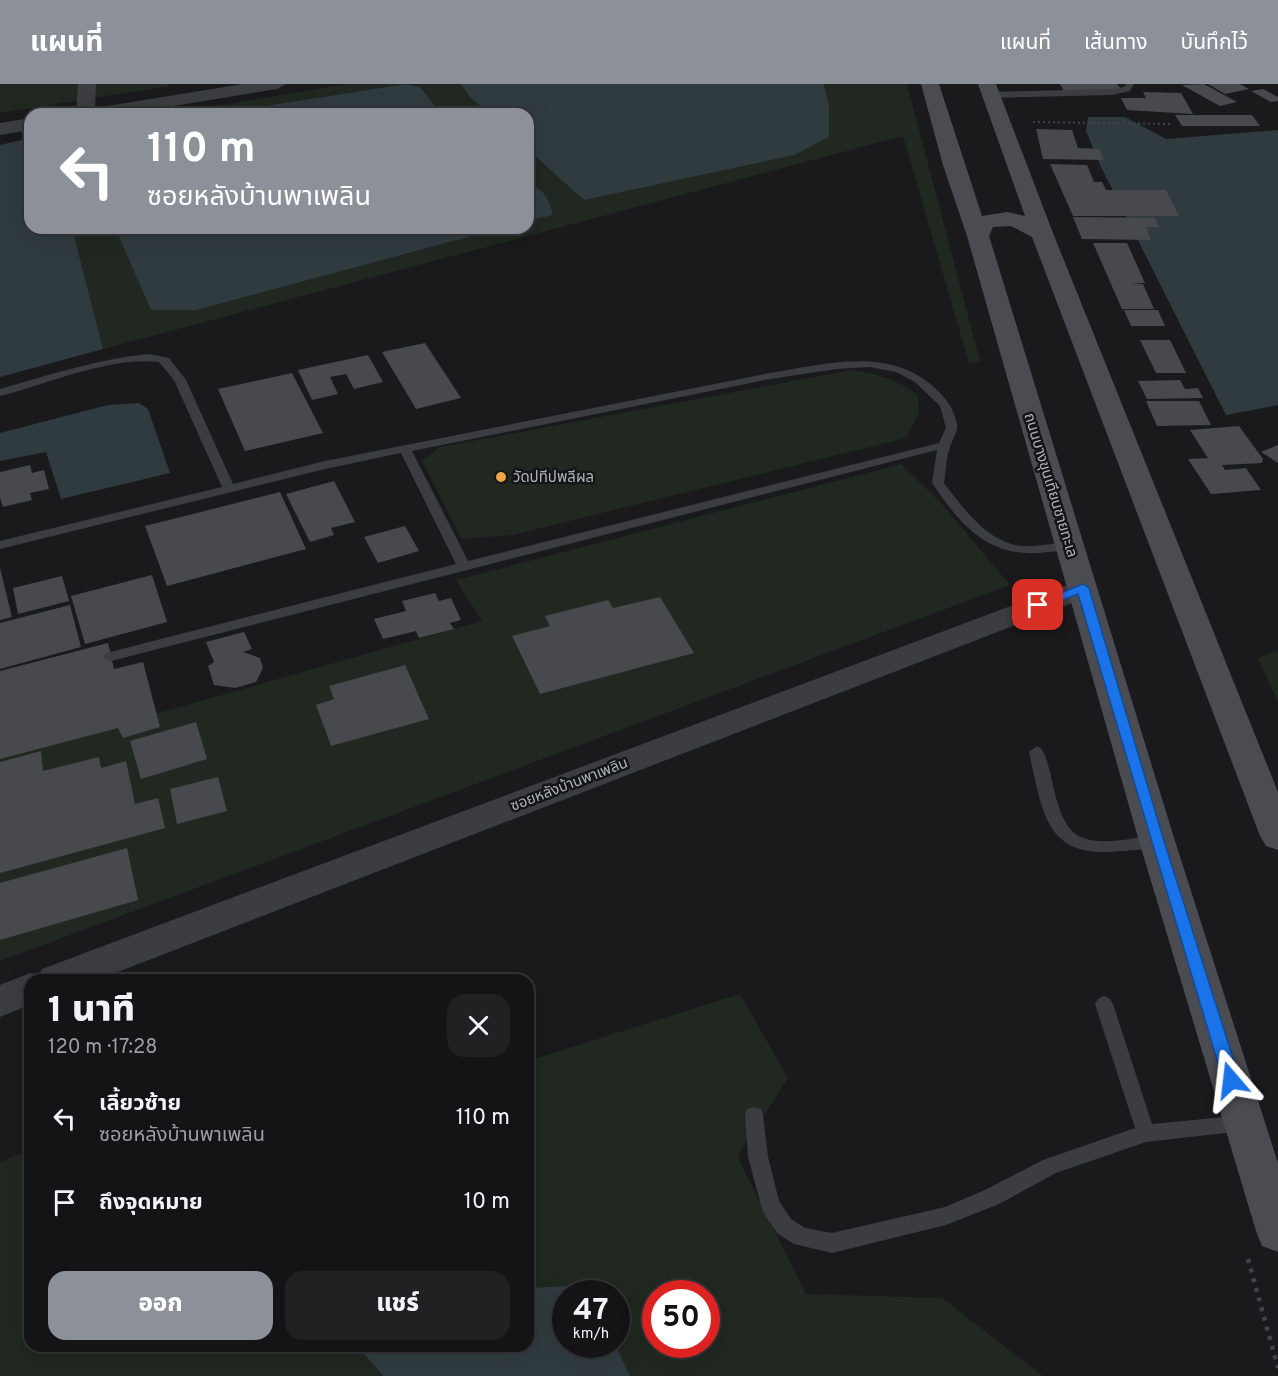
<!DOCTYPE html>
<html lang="th">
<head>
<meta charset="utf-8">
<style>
  body { margin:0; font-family:Overpass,"Noto Sans Thai",sans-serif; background:#212123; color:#f1f3f6; height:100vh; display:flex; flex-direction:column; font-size:22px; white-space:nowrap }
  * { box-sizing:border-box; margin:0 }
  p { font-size:20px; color:#9d9ea1 }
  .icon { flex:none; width:33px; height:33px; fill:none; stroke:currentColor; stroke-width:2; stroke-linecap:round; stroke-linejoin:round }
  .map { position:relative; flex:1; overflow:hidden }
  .details { position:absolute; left:24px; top:890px; width:510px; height:378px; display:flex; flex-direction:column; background:#141416; border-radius:18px; box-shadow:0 6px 24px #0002,0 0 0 2px #333335 }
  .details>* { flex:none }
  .banner { position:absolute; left:24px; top:24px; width:510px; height:126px; border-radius:18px; box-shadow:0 6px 24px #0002,0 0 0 2px #333335; background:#8c9099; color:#fff; overflow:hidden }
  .speed { position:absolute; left:552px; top:1196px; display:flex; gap:12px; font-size:30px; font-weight:700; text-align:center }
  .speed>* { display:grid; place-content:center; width:78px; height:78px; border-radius:50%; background:#141416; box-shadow:0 6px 24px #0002,0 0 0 2px #333335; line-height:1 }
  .speed small { font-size:15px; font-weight:400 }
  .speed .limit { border:9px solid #d22; background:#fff; color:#111 }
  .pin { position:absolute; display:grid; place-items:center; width:51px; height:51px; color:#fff; margin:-26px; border-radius:12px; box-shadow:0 3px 9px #0006 }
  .me { position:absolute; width:66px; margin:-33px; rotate:343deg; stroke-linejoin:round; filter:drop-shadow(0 0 4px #0008) }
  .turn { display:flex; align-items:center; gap:21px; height:126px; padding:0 24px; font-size:27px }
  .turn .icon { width:78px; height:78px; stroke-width:2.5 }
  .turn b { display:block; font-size:42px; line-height:51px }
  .round { display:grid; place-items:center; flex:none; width:63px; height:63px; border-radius:18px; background:#212123 }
  .summary { display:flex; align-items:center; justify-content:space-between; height:102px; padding:0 24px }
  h1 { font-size:36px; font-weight:800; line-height:45px }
  .action { display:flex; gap:12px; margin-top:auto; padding:12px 24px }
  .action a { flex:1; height:69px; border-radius:18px; background:#8c9099; color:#fff; font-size:24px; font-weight:800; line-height:69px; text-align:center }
  .action a+a { background:#212123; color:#f1f3f6 }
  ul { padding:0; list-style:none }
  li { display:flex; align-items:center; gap:18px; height:84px; padding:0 24px }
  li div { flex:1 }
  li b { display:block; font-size:22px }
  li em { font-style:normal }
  header { display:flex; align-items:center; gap:36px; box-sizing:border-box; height:84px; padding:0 30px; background:#8c9099; color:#fff }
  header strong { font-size:28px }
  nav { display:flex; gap:33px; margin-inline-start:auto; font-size:21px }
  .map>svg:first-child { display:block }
  .green { fill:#202821; fill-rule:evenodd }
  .water { fill:#303b40 }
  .building { fill:#47494c }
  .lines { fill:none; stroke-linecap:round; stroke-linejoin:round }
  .path-far1 { stroke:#414448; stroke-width:2; stroke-dasharray:2 3; stroke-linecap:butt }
  .path { stroke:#414448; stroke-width:4.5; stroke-dasharray:4 6; stroke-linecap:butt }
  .lane { fill:#3b3d41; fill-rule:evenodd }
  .street { fill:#3b3d41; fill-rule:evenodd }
  .secondary { fill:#4a4c51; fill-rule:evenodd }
  .route { fill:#1a73e8; stroke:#114b97; stroke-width:1.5 }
  .poi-dot { fill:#eca643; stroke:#151518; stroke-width:2 }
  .labels { text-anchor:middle; stroke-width:5; stroke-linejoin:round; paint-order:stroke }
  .poi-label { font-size:15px; fill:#adb3bb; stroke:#151518; text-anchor:start }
  .street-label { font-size:15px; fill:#adb3bb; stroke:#151518 }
</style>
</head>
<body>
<header>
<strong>แผนที่</strong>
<nav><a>แผนที่</a><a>เส้นทาง</a><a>บันทึกไว้</a></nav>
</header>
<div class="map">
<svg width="1278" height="1292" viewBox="0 0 1278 1292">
  <rect width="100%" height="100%" fill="#1a1a1d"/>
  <g class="green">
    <polygon points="0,0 169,0 169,2 0,29"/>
    <polygon points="348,0 406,0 213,30 167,30"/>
    <polygon points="410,0 461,0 469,12 489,30 441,30 420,3"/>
    <polygon points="824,0 907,0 980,277 969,279 903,52 103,265 72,144 115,144 151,226 196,226 502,144 528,144 528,137 553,130 535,103 528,102 528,66 584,116 829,22"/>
    <path d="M852,286C877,290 897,295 918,311L919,329L906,354L513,451L462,455L422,377L440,363Z"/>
    <polygon points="901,380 941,419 1010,501 0,877 0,674 482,537 456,496"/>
    <polygon points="1278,566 1278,618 1258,574"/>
    <path d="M740,910L788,994L737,1072L806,1210L942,1214L1043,1292H630L615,1260L616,1209H591L587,1201L528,1204V977ZM656,1209H706V1260H656Z"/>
    <polygon points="30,1065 30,1262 357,1262 383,1292 0,1292 0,1078"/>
  </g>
  <g class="water">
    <polygon points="406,0 420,3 441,30 213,30"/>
    <polygon points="461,0 824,0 829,22 829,53 794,71 584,116 528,66 528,30 489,30 469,12"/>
    <polygon points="1088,33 1125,33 1166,55 1278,46 1278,321 1226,331 1100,81 1086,47"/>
    <polygon points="30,54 30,144 72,144 103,265 0,293 0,61"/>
    <path d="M528,102C544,103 549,116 553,131L528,137Z"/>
    <polygon points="115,144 502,144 196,226 151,226"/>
    <polygon points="139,319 148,325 170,389 61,415 46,368 0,377 0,349 108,321"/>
    <polygon points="587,1201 591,1209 566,1209 566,1260 615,1260 630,1292 383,1292 357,1262 528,1262 528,1204"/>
  </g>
  <g class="building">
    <polygon points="1060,0 1117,0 1121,5 1064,7"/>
    <polygon points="1204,0 1237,18 1220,22 1182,1"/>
    <polygon points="1208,0 1240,0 1249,5 1225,10"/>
    <polygon points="1263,5 1278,13 1278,17 1271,18 1251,7"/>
    <polygon points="1143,8 1181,9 1193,30 1127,26 1121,14 1146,14"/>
    <polygon points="1175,31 1252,31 1260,42 1182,42"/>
    <polygon points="1036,45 1072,46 1078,64 1100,65 1103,76 1043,75"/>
    <polygon points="1050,80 1087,81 1094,98 1102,98 1106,106 1166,106 1179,132 1073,132"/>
    <polygon points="1073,133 1155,134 1159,143 1146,143 1151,156 1082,155"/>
    <polygon points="1093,159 1127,159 1145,199 1130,199 1143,200 1154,225 1122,225"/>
    <polygon points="1124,226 1158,226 1165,242 1131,242"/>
    <polygon points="1140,256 1170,256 1186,289 1156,289"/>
    <polygon points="425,259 461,314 416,325 382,268"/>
    <polygon points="368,271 383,298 354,305 346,290 330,293 338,310 312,316 298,286"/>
    <polygon points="292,289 323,349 245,367 218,305"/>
    <polygon points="1180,296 1185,305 1198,304 1203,314 1147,315 1138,297"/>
    <polygon points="1146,317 1199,317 1211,341 1157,342"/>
    <polygon points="1239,342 1263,375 1262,379 1222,381 1225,386 1246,384 1261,406 1211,410 1188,375 1208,374 1190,346"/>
    <polygon points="1278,361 1278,379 1261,368"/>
    <polygon points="30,381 32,389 44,386 49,405 30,409 32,416 3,423 0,414 0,388"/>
    <polygon points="334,397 355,438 331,444 334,451 310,458 286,410"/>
    <polygon points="280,408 306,465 167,502 145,442"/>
    <polygon points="405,442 419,467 378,479 364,453"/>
    <polygon points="0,484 12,533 0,536"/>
    <polygon points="152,491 167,538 85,560 71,512"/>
    <polygon points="62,492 69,517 18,530 13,504"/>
    <polygon points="435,509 439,517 451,514 461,536 450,539 454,545 419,554 416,547 383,555 374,535 406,527 402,517"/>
    <polygon points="660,513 694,569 540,610 512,552 550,542 545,532 608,516 613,524"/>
    <polygon points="70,521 81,563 0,585 0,539"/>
    <polygon points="244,548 252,565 243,568 260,574 263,584 256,598 235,604 214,601 208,582 214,578 206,558"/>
    <polygon points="108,559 114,585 143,578 160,643 123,654 118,644 0,675 0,587"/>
    <polygon points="405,581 429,635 331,662 316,621 334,615 329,602"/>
    <polygon points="196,638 207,675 141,695 130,657"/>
    <polygon points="41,667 43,687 99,673 101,684 126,677 135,720 158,714 165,744 0,789 0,678"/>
    <polygon points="218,693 227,727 177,740 170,705"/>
    <polygon points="127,764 138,816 0,856 0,799"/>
  </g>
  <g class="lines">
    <polyline class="path-far1" points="1033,38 1170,40"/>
    <polyline class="path" points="1248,1175 1278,1284"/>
    <g class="lane">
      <polygon points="1126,0 1134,0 1130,7 1112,11 990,14 986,11 990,8 1112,5 1124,3"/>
      <path d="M149,270L169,274L186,296L233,400L325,377L770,289C825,280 888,262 934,303C946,315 954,323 957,341C958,347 954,352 952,358C946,370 946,386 944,399C963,424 988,459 1022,462C1037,463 1053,459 1068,458L1075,462C1069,468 1057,467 1048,468C990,476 962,443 932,399L937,366L111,577L106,575L104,572L106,569L456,480L401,369L325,385L0,465V457L222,403L174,296L159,278C109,272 48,300 0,312V305C49,291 98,275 149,270ZM870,283L896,288L915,298L940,322L946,344L939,359L468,477L412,367L770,295L837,285Z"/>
      <path d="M1037,662C1055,668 1049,742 1083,754C1105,762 1135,753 1157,751L1163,753L1165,757L1163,761C1150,766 1135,766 1121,767C1045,776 1043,729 1029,668Z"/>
      <polygon points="1104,912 1110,915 1113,920 1152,1040 1245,1031 1252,1034 1254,1040 1252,1046 1146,1058 1056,1089 999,1120 946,1141 832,1169 794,1160 777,1149 763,1128 748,1073 745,1031 747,1025 754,1023 761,1025 763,1031 768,1073 779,1117 791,1135 805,1144 832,1149 945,1123 985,1106 1043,1076 1135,1044 1095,920 1098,915"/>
    </g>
    <g class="street">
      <polygon points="78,0 96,0 95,24 243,0 286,0 277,5 125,30 76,30"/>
      <polygon points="30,34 30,46 0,51 0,39"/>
      <polygon points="1083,495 1093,497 1097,504 1093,511 97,896 30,896 30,921 0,933 0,901 30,889 38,892 42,885"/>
    </g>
    <polygon class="secondary" points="921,0 939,0 982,132 1007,128 1025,132 978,0 996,0 1053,149 1278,708 1278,766 1266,762 1260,752 1032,153 1011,142 993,143 989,152 1175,757 1278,1079 1278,1168 1262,1162 1256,1147 1139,757 967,152 943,81"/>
  </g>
  <polygon class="route" points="1083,500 1089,504 1164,757 1240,996 1237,1002 1231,1004 1225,1002 1223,996 1078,510 1038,525 1031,521"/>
  <circle class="poi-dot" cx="501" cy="393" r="6"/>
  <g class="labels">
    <g class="poi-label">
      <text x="513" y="398">วัดปทีปพลีผล</text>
    </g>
    <g class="street-label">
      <text transform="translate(1051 401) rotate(73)" y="5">ถนนบางขุนเทียนชายทะเล</text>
      <text transform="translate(569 700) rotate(-21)" y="5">ซอยหลังบ้านพาเพลิน</text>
    </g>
  </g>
</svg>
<div class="speed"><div>47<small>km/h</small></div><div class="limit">50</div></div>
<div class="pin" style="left:1038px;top:521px;background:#d93025"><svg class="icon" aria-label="arrive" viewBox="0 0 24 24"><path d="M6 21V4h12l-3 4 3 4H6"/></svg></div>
<svg class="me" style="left:1231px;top:996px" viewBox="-20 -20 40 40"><path d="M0-17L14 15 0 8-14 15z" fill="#1a73e8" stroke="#fff" stroke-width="4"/></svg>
<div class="banner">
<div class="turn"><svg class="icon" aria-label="left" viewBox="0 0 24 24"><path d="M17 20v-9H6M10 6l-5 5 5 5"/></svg><div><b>110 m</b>ซอยหลังบ้านพาเพลิน</div></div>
</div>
<section class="details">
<div class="summary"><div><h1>1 นาที</h1><p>120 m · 17:28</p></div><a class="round"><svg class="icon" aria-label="close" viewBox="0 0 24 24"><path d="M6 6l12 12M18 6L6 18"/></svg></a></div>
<ul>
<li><svg class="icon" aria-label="left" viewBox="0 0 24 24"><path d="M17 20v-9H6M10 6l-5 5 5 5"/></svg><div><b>เลี้ยวซ้าย</b><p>ซอยหลังบ้านพาเพลิน</p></div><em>110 m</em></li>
<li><svg class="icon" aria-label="arrive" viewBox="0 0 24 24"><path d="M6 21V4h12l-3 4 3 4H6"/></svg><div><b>ถึงจุดหมาย</b></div><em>10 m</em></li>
</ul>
<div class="action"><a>ออก</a><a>แชร์</a></div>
</section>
</div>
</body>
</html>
